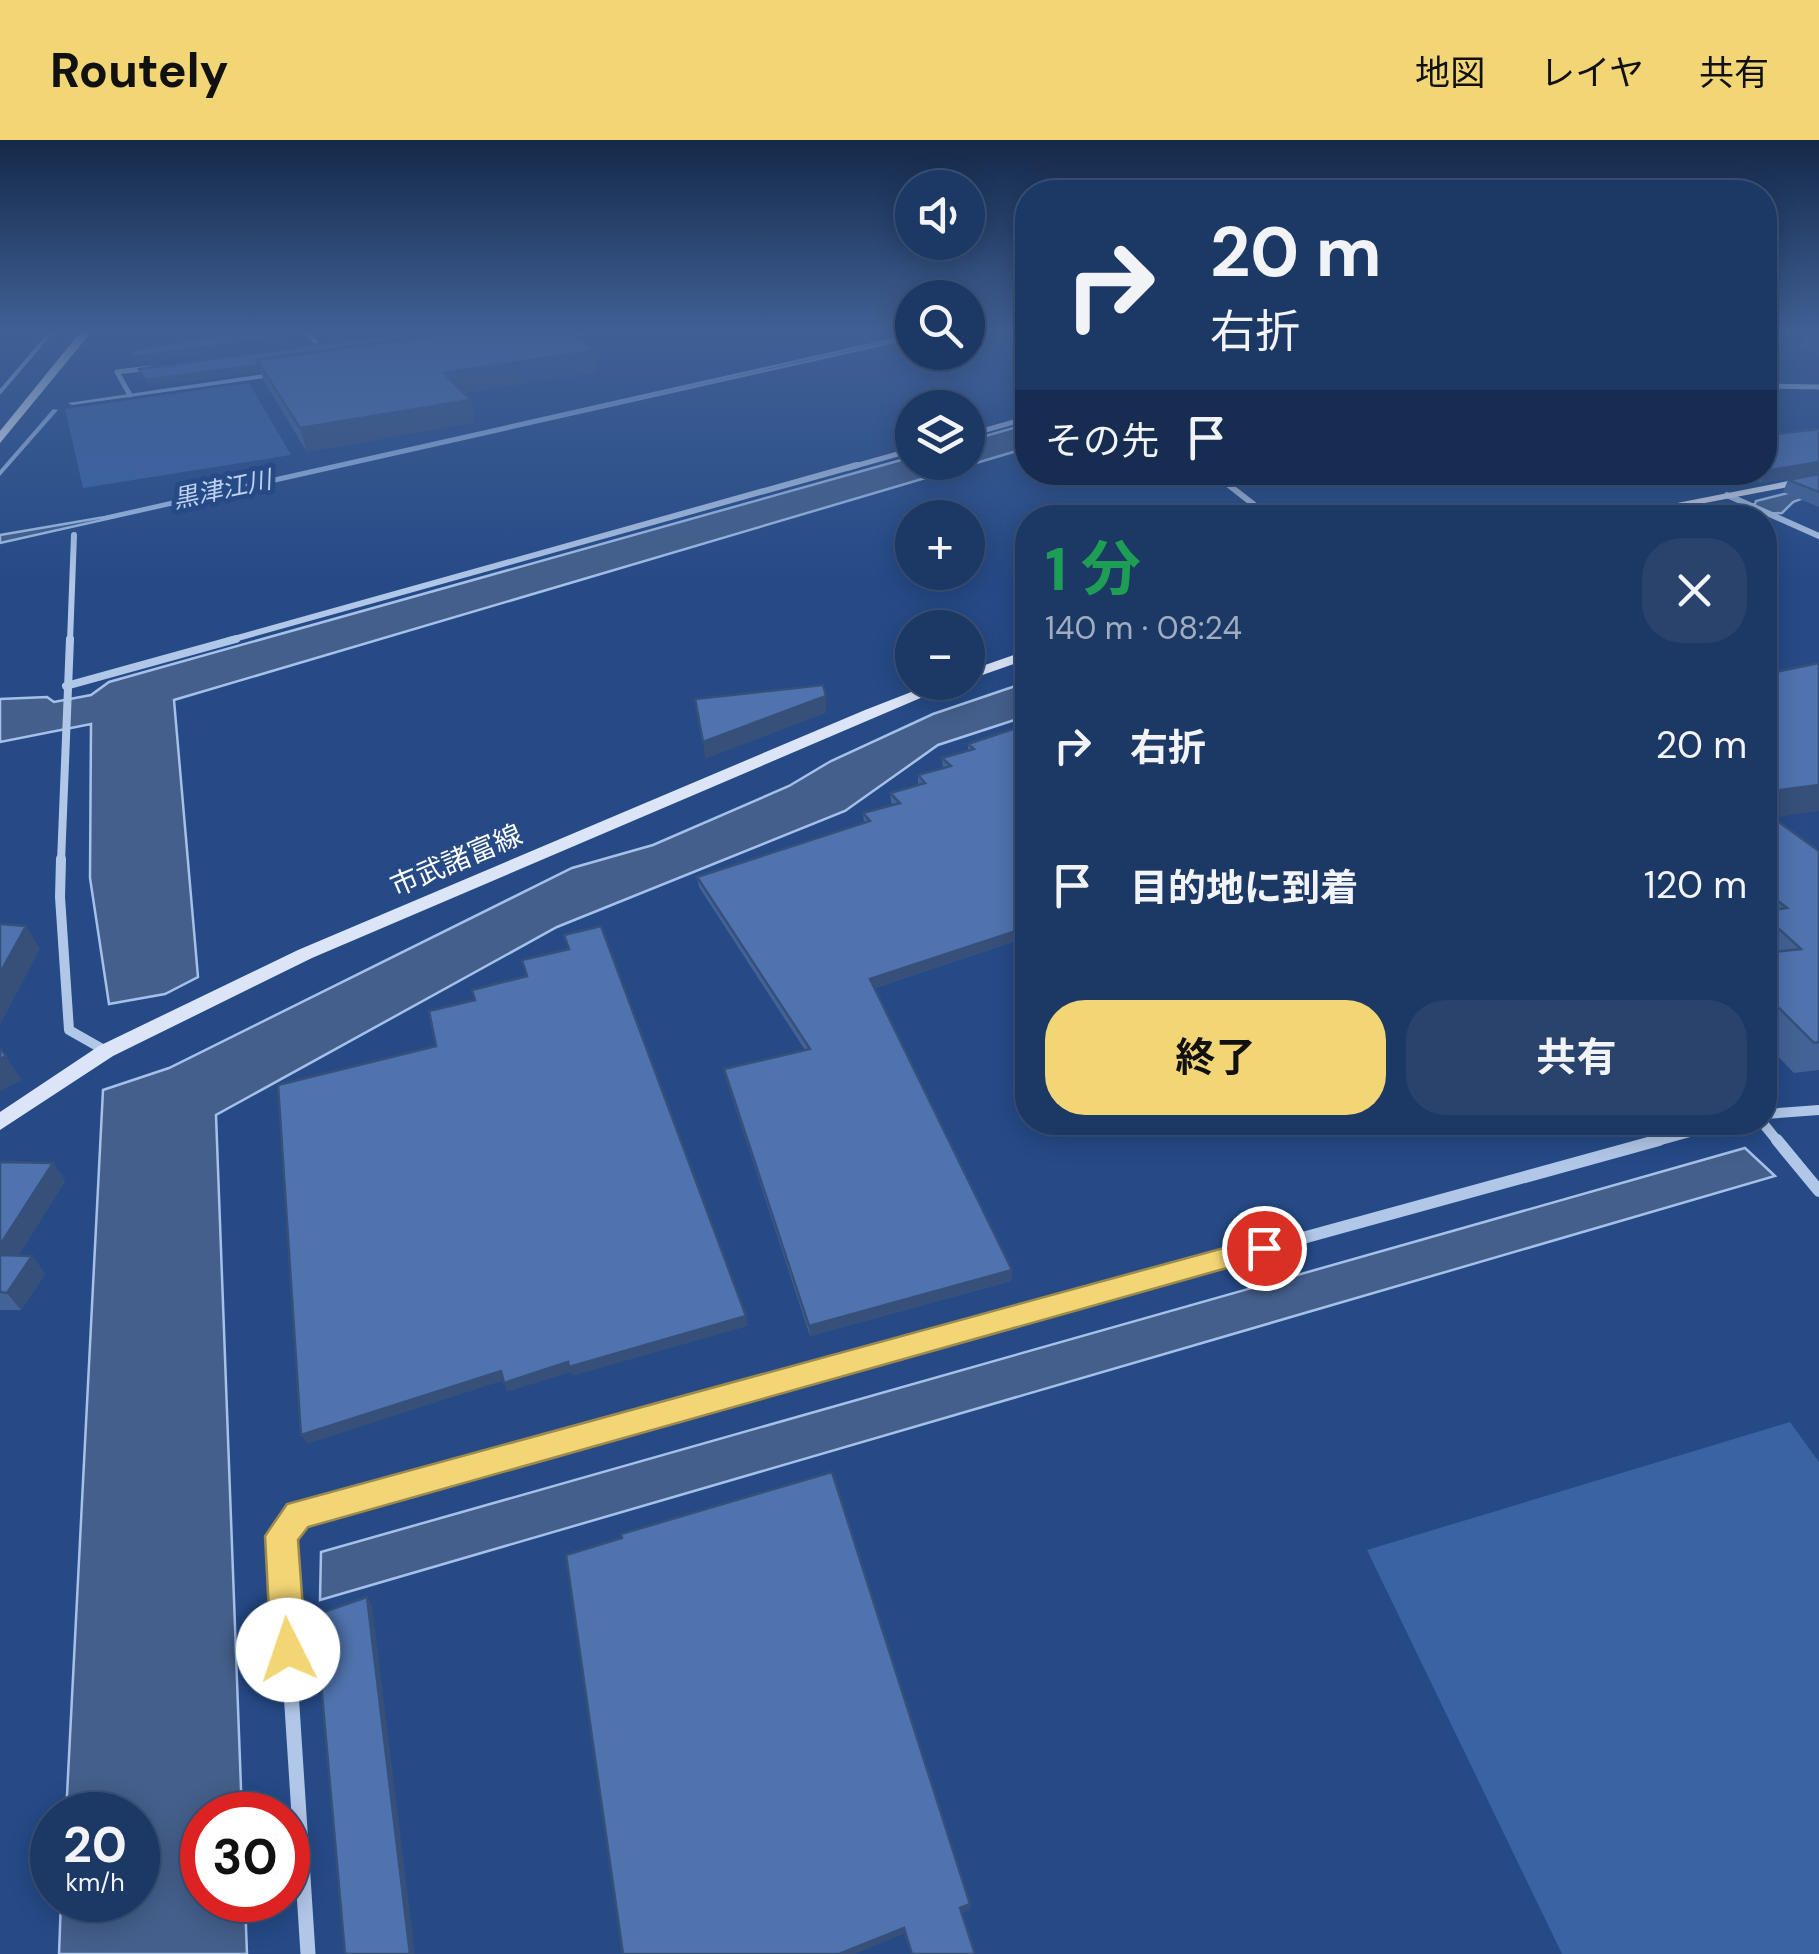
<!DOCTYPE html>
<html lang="ja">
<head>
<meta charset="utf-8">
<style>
  body { margin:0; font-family:"DM Sans","Noto Sans JP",sans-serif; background:#29436d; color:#f1f3f6; height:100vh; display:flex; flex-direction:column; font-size:38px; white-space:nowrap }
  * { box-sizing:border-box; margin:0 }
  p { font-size:32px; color:#a0acbf }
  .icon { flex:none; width:55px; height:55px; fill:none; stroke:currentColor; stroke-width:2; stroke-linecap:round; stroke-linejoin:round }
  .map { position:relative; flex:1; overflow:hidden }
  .panel { position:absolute; left:1015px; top:365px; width:762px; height:630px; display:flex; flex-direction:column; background:#1c3864; border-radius:40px; box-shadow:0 5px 25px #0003,0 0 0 2px #3a5278 }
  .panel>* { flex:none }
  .hud { position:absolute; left:1015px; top:40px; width:762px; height:305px; border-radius:40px; box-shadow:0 5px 25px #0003,0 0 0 2px #3a5278; background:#1c3864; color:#f1f3f6; overflow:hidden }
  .fabs { position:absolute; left:895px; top:30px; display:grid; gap:20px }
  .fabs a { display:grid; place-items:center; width:90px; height:90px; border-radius:50%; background:#1c3864; box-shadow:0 5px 25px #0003,0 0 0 2px #3a5278; font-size:50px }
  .speed { position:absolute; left:30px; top:1652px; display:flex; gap:20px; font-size:50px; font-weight:700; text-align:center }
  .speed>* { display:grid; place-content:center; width:130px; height:130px; border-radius:50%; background:#1c3864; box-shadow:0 5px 25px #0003,0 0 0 2px #3a5278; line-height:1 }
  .speed small { font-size:25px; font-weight:400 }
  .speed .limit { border:15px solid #d22; background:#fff; color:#111 }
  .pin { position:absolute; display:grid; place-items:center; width:85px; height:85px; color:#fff; margin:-42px; border:5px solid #fff; border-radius:50%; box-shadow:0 2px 10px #0007 }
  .me { position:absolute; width:110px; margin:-55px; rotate:356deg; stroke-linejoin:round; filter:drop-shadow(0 0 8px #0008) }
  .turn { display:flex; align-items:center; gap:35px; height:210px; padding:0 30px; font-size:45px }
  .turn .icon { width:130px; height:130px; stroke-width:2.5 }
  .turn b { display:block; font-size:70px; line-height:85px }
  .then { display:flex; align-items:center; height:95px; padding:0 30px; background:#0003; gap:20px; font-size:38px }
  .round { display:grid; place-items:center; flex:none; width:105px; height:105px; border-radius:40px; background:#29436d }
  .overview { display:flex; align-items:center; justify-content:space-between; height:170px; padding:0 30px }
  h1 { font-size:60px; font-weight:700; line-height:75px; color:#1e9e55 }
  .action { display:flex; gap:20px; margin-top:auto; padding:20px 30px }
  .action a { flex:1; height:115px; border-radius:40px; background:#f2d575; color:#111; font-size:40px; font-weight:700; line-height:115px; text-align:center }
  .action a+a { background:#29436d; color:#f1f3f6 }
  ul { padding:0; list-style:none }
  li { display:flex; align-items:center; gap:30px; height:140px; padding:0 30px }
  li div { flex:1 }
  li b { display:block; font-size:38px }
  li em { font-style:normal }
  header { display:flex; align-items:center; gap:60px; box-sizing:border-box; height:140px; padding:0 50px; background:#f2d575; color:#111 }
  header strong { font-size:48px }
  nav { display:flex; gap:55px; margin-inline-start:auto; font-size:35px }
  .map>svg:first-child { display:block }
  .green { fill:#3a63a3 }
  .water { fill:#445f8b; stroke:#a5c1e9; stroke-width:2.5 }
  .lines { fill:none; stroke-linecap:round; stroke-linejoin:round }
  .stream { fill:#a5c1e9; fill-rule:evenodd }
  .service { stroke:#b1c7e8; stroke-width:4 }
  .minor-far5 { stroke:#b1c7e8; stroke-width:5 }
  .minor-far4 { stroke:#b1c7e8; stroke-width:6 }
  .minor-far3 { stroke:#b1c7e8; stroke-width:8 }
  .minor-far2 { stroke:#b1c7e8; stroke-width:10 }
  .minor-far1 { stroke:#b1c7e8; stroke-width:12 }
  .minor { stroke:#b1c7e8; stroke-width:15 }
  .tertiary { fill:#b1c7e8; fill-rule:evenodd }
  .secondary { fill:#dbe5f7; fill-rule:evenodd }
  .primary { fill:#f3f7fe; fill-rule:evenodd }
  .wall { fill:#436396 }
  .shaded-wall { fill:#37507a }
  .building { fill:#4e73ae; stroke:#37507a; stroke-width:2.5 }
  .route { fill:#f2d575; stroke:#9d8a4c; stroke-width:2.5 }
  .labels { text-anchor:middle; stroke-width:10; stroke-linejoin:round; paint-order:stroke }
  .far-water-label { font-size:25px; font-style:italic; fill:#bcd1f0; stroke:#254a86 }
  .street-label { font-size:28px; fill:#fff; stroke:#254a86 }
</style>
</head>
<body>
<header>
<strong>Routely</strong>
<nav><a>地図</a><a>レイヤ</a><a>共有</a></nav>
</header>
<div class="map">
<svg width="1819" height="1814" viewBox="0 0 1819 1814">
  <rect width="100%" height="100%" fill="#254a86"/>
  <g class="green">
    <polygon points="249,243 291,315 83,348 65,269"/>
    <polygon points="1790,1282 1819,1322 1819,1814 1562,1814 1367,1410"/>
  </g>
  <g class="water">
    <polygon points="912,195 912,198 0,403 0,395 105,377"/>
    <polygon points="1027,284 1027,308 174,560 198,837 165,854 109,864 90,738 91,584 0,602 0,559 47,557 54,562 91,555 109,542 912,317 912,322 968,322 968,301"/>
    <polygon points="1808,348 1819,352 1793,362 1782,373 1680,378 1755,364 1756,361"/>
    <polygon points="1027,542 1027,576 938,605 845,671 557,787 216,975 242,1675 202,1675 202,1760 245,1760 247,1814 59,1814 61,1760 138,1760 138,1675 66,1675 103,950 169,928 572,728 653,705 789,646 831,621 933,574"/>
    <polygon points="1745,1008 1775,1036 320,1460 321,1412"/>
  </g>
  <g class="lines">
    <polygon class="stream" points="53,269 58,270 0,336 0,330"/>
    <polyline class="service" points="0,252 53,190"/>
    <g class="minor-far5">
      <polyline points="305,190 318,205"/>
      <polyline points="1023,190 1028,194"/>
      <polyline points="565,194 609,190"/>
      <polyline points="1765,246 1819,247"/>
      <polyline points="130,255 117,232 150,228"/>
      <polyline points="968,295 1028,278"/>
      <polyline points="848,328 912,310"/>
    </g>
    <g class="minor-far4">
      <polyline points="1212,332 1271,378"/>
      <polyline points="1727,355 1819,396"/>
      <polyline points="70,501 74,395"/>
      <polyline points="227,501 857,325"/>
    </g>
    <g class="minor-far3">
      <polyline points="66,546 236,499"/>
      <polyline points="61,722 70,499"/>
    </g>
    <g class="minor-far2">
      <polyline points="61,719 60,757 69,890 106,911"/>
      <polyline points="1765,974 1819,970"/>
      <polyline points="1762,982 1779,1003"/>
      <polyline points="1650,1003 1726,982"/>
    </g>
    <g class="minor-far1">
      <polyline points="1777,1000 1819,1051"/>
      <polyline points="351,1360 1659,1000"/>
    </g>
    <polyline class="minor" points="308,1814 281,1396 298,1375 360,1358"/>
    <polygon class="tertiary" points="284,231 287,235 72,265 68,263"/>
    <g class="secondary">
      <polygon points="1819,335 1819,341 1627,378 1601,378"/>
      <polygon points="1028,510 1028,519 968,540 968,531"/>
      <polygon points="937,542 958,542 312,818 113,916 0,990 0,972 99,906 298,810 865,570"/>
    </g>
    <polygon class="primary" points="82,190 93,190 0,303 0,291"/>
  </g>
  <g class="wall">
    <polygon points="422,190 597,232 463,253 470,260 475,282 307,312 264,241 261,232 148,246 139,229"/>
    <polygon points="1819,190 1819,214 1799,208 1805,193"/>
    <polygon points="1819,289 1819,333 1761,343 1736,332 1765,332 1765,292 1776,294"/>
    <polygon points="1819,334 1819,367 1783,352 1788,340"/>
    <polygon points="1765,534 1772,678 1819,711 1819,930 1794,933 1765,903"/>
    <polygon points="1028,581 1028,797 875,848 1012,1130 1011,1141 810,1196 726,939 724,929 805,910 699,747 697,737 864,683 863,673 893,665 891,662 890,653 918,645 918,635 943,628 942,618 968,611 968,604 1024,586 1024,582"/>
    <polygon points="0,1022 53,1023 65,1041 18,1116 32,1116 45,1134 21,1170 0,1170"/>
  </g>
  <g class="shaded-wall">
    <polygon points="329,190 376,190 320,198 319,192"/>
    <polygon points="304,194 305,200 136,223 134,217"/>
    <polygon points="594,211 597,232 449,255 444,233"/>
    <polygon points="259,225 261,232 148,246 145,240"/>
    <polygon points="470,260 475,282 307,312 300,288"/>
    <polygon points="1819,322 1819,333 1761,343 1766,331"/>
    <polygon points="826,556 826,573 705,619 703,602"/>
    <polygon points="1819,645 1819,671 1765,679 1765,652"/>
    <polygon points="26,786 40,809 0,885 0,833"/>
    <polygon points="1028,787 1028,797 871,849 870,839"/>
    <polygon points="6,916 22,940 0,951 0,919"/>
    <polygon points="53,1023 65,1041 8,1133 0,1123 0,1105"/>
    <polygon points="32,1116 45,1134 21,1170 7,1153"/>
    <polygon points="1012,1130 1011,1141 810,1196 809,1186"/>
    <polygon points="746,1176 748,1186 572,1236 571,1232 507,1252 504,1243 568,1222"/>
    <polygon points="501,1231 505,1240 307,1304 301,1295"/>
    <polygon points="367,1457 372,1465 415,1814 410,1814"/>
    <polygon points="970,1764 970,1770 960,1774 960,1768"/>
    <polygon points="904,1788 904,1794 855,1814 839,1814"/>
  </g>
  <g class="building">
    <polygon points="247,190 301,190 304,194 134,217 131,210"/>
    <polygon points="422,190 472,190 257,220 259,225 145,240 139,229"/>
    <polygon points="472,190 566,190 594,211 444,233 470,260 300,288 257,220"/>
    <polygon points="1819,190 1819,197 1805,193 1817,190"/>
    <polygon points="1819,289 1819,322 1765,331 1765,292 1768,291 1776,294"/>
    <polygon points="1819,334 1819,352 1788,340"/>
    <polygon points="1819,523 1819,645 1765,652 1765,534"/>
    <polygon points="823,545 826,556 703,602 695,559"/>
    <polygon points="1028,584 1028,787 870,839 1012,1130 809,1186 724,929 810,909 697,737 870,681 863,673 900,663 890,653 925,643 918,635 951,626 942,618 974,609 968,604"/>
    <polygon points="1765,672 1819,711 1819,902 1814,903 1771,860 1765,861 1765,813 1801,809 1765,776 1765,771 1787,768 1765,751"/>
    <polygon points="0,784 26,786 0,833"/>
    <polygon points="601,786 746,1176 569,1227 568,1222 504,1243 501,1231 301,1295 278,945 436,906 429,871 475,860 472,850 527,836 522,820 569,809 564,795"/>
    <polygon points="0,908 6,916 0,919"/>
    <polygon points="0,1022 53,1023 0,1105"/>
    <polygon points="0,1115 32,1116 7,1153 0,1152"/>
    <polygon points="832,1332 970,1764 960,1768 975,1814 912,1814 904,1788 839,1814 623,1814 566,1415 622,1398 621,1394"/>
    <polygon points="367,1457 410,1814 345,1814 315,1475"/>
  </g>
  <linearGradient id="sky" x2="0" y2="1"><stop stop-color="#14294a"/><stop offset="0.43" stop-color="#406095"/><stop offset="1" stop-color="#406095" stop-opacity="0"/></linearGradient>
  <rect width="1819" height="444" fill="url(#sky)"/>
  <polygon class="route" points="1264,1097 1273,1100 1277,1108 1273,1115 308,1387 298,1400 306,1510 301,1522 288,1527 276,1522 271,1510 265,1396 287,1364"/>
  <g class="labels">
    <g class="far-water-label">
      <text transform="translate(222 349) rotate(-12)" y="9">黒津江川</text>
    </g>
    <g class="street-label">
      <text transform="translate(456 720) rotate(-23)" y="10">市武諸富線</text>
    </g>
  </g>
</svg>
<div class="fabs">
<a><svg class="icon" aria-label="sound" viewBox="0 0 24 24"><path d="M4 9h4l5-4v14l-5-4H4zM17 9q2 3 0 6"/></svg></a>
<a><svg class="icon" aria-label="search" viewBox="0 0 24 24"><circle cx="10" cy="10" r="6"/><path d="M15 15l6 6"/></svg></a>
<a><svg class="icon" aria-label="layers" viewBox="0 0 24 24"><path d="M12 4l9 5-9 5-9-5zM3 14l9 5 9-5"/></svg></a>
<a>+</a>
<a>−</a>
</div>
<div class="speed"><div>20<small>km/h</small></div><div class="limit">30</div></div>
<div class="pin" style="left:1264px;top:1108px;background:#d93025"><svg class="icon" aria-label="arrive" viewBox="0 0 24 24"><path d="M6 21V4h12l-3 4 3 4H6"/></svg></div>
<svg class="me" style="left:288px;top:1510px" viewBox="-20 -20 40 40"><circle r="19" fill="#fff"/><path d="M0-13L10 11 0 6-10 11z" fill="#f2d575"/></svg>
<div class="hud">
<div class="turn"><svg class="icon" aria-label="right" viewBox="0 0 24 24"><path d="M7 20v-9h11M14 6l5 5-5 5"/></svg><div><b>20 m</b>右折</div></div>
<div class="then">その先<svg class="icon" aria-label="arrive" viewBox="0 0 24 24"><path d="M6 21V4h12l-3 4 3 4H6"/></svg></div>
</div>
<section class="panel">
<div class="overview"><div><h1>1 分</h1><p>140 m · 08:24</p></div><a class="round"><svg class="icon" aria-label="close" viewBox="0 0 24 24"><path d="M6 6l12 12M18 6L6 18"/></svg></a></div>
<ul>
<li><svg class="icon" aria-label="right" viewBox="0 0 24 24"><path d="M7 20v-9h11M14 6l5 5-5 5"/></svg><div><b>右折</b></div><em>20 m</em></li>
<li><svg class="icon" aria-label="arrive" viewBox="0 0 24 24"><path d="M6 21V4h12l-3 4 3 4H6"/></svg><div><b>目的地に到着</b></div><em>120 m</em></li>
</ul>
<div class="action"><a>終了</a><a>共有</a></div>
</section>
</div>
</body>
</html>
